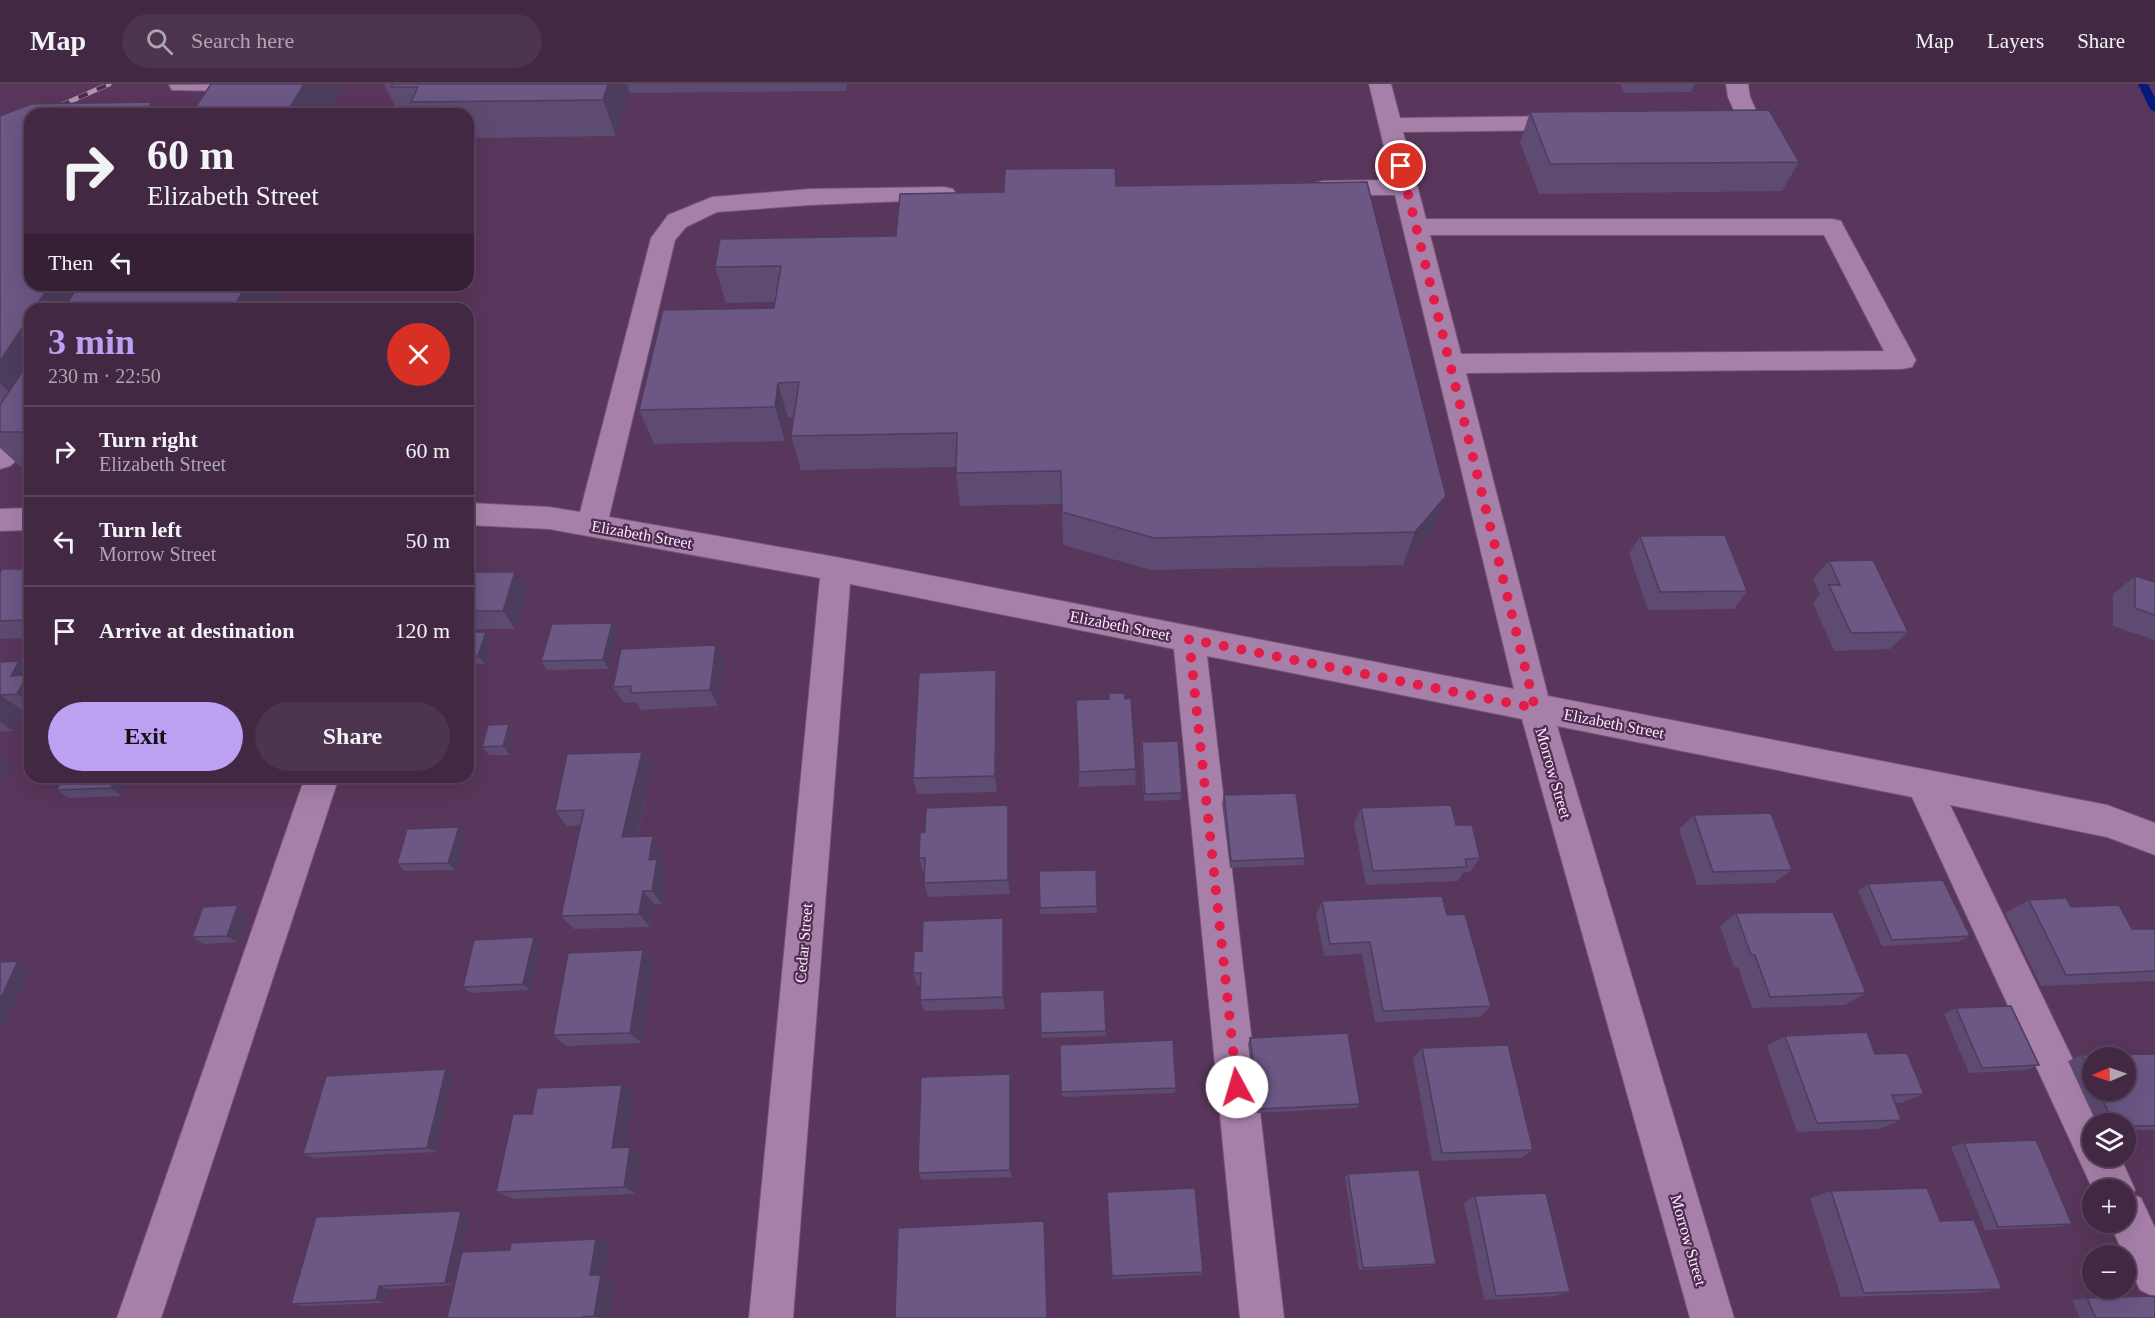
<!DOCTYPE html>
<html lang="en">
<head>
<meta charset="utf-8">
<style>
  body { margin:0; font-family:Georgia,serif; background:#4d344f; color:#f1f3f6; height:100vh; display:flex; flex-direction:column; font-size:22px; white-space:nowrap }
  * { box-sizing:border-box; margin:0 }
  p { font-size:20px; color:#afa6b2 }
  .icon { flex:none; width:33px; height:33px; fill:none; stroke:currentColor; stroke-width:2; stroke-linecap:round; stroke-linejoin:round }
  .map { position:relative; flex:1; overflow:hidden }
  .side { position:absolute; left:24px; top:219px; width:450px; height:480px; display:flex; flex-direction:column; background:#432844; border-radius:18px; box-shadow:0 6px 24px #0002,0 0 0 2px #5b445d }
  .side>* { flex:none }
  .top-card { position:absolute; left:24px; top:24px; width:450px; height:183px; border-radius:18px; box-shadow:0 6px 24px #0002,0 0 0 2px #5b445d; background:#432844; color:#f1f3f6; overflow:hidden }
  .needle { width:39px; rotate:268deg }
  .controls { position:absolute; left:2082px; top:963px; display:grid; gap:12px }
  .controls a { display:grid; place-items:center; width:54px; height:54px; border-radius:50%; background:#432844; box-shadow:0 6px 24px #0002,0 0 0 2px #5b445d; font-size:30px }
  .pin { position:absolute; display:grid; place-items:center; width:51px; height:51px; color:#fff; margin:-26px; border:3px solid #fff; border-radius:50%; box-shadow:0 2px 6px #0007 }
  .me { position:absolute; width:66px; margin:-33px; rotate:354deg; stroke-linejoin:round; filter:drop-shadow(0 0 4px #0008) }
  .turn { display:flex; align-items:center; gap:21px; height:126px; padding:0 24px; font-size:27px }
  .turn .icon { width:78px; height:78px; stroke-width:2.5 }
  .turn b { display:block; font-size:42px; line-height:51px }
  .then { display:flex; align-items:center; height:57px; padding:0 24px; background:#0003; gap:12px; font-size:22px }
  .round { display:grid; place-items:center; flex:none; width:63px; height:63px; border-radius:32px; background:#4d344f }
  .overview { display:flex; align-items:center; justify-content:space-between; height:102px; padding:0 24px }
  h1 { font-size:36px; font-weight:700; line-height:45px; color:#bca0f2 }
  .cta { display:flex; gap:12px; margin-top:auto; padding:12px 24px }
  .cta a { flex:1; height:69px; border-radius:36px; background:#bca0f2; color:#111; font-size:24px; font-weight:700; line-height:69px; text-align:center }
  .cta a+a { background:#4d344f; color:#f1f3f6 }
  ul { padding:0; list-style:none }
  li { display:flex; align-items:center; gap:18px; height:90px; padding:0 24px; border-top:2px solid #5b445d }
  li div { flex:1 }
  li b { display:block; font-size:22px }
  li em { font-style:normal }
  header { display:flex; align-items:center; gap:36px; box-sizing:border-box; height:84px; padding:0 30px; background:#432844; border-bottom:2px solid #5b445d }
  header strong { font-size:28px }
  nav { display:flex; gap:33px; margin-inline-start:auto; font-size:21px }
  .search { width:420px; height:54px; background:#4d344f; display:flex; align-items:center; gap:15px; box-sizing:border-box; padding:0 21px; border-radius:33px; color:#afa6b2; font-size:22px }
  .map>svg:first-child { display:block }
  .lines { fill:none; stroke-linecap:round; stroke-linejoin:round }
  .stream { fill:#061a7d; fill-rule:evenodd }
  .minor-casing { stroke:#735674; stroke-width:2 }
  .minor { fill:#a780a9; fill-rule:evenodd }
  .rail-casing { stroke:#af95b0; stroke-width:5 }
  .rail { stroke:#4e2b50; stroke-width:4; stroke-dasharray:10; stroke-linecap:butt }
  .wall { fill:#5d4b72; fill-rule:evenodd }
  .shaded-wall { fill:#4c3d5d }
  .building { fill:#6c5785; stroke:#4c3d5d; stroke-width:1.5 }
  .route { stroke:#e11d48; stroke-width:10; stroke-dasharray:0 18 }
  .labels { text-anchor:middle; stroke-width:4.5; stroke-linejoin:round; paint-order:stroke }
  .street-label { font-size:16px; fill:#feecfe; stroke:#4e2b50 }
</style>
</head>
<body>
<header>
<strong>Map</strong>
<div class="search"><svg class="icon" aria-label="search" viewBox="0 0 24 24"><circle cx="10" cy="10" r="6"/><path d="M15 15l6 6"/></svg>Search here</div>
<nav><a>Map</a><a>Layers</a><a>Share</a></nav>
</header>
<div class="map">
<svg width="2155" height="1234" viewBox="0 0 2155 1234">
  <rect width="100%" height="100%" fill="#59365b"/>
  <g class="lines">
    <polygon class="stream" points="2138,0 2148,0 2155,14 2155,28 2150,25"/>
    <defs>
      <g id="minor">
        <polygon points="247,0 233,30 211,30 222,7 172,6 169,1"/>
        <path d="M1369,0H1391L1400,34L1569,32L1577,34L1580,39L1577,44L1569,46L1403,48L1426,135H1832L1841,137L1844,143L1916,276L1912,283L1902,285L1466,289L1548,612L2107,721L2155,739V771L2107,753L1950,721L2104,1040H2092V1072H2120L2135,1106L2133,1111L2141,1114L2155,1144V1213L2140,1206L2109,1138H2126V1106H2093L1912,713L1557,642L1734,1234H1690L1522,635L1207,572L1284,1234H1240L1174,565L850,500L793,1234H749L820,494L549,445L468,441V419L549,423L580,428L651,154L668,131L712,113L810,105L944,103L953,105L956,110L953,115L810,121L717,128L686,143L675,156L609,433L836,473L1514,605L1395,111H1323L1314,109L1311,104L1314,99L1323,97L1392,96ZM1430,151H1824L1884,267L1461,270Z"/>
        <polygon points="1726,0 1748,0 1750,13 1761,37 1758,42 1717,45 1709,43 1706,38 1709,33 1736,31 1728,13"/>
        <path d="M30,334V365L10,382L0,385V358C11,350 17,338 30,334Z"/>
        <polygon points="30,424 30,446 0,447 0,425"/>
        <polygon points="305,693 339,693 161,1234 117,1234"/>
      </g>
    </defs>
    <use href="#minor" class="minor-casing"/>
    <use href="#minor" class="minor"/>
    <defs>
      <polyline id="rail" points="42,30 109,0"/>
    </defs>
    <use href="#rail" class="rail-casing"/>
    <use href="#rail" class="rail"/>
  </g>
  <g class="wall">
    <polygon points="384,0 847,0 846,7 630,9 616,52 468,54 468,30 405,30 404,28 398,28"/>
    <polygon points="1620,0 1695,0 1691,8 1624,9"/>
    <polygon points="152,18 160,30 30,30 290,201 278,225 30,225 30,382 20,382 0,364 0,32"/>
    <polygon points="1530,28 1799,78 1782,107 1539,110 1520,58"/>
    <polygon points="1116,102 1446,412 1433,445 1403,481 1151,486 1063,461 1062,420 960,422 956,389 956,383 801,386 791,352 794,333 788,334 785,357 654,360 639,326 774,224 775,218 726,219 715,183 896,152 1004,108"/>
    <polygon points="1640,452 1747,507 1734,525 1648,526 1629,470"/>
    <polygon points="30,476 30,554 0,555 0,488 25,485"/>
    <polygon points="468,477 483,488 527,505 515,545 468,545"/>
    <polygon points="1829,477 1908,548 1890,565 1834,567 1813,519 1820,510 1813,495"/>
    <polygon points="2135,492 2155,498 2155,556 2113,542 2113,510"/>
    <polygon points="612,539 617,548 609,585 547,586 541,577"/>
    <polygon points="468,548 486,548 492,557 485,580 468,580"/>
    <polygon points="19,577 30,585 30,627 24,627 13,647 0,648 0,578"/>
    <polygon points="724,578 718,622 641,626 636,618 624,619 613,603"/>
    <polygon points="996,586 997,603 997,708 917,710 913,694"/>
    <polygon points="1109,609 1125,615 1136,685 1135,701 1079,703 1076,616 1109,615"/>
    <polygon points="509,640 516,649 510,671 489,671 482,663"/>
    <polygon points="1142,658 1182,709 1180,716 1144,717 1141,666"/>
    <polygon points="642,668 652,684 637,753 653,752 663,767 661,780 667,789 662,820 654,820 650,843 574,845 561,832 580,741 567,742 555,727"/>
    <polygon points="131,693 122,712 69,714 57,706"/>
    <polygon points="1224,711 1305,774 1303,781 1230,784 1222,719"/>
    <polygon points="1361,724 1456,741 1480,774 1470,788 1463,789 1458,797 1366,801 1354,739"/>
    <polygon points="1694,731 1792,786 1774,799 1697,801 1679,745"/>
    <polygon points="1009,736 1010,810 928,813 924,799 925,788 923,788 919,774 925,748"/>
    <polygon points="459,743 466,750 456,786 405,787 397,780"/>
    <polygon points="1039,787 1097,822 1097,829 1040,830"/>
    <polygon points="1868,800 1970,852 1958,858 1882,862 1858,807"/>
    <polygon points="2029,816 2071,823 2132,845 2155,845 2155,897 2041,902 2005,829"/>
    <polygon points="1322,817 1447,831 1491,922 1480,933 1375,938 1362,870 1324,872 1316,830"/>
    <polygon points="238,821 249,828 238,858 204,860 192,853"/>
    <polygon points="1736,829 1866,909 1845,921 1752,924 1738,883 1734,883 1720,842"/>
    <polygon points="1003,834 1004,847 1005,925 924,927 920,916 921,901 917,901 913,889 922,867"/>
    <polygon points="534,853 541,859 530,906 471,909 463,903"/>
    <polygon points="643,866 654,878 642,959 566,962 553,951"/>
    <polygon points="1956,924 2039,981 2026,986 1969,989 1944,930"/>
    <polygon points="1106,947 1106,952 1042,954 1041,949"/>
    <polygon points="1785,952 1875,970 1924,1010 1901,1019 1895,1019 1901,1036 1879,1045 1797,1048 1767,962"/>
    <polygon points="1250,954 1360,1020 1356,1024 1257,1029 1248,960"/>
    <polygon points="1060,961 1176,1004 1175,1009 1062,1013"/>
    <polygon points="1422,964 1533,1066 1521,1074 1432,1077 1413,974"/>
    <path d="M2155,970V1046H2126V1040H2097L2068,977L2082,971ZM2092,974L2126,1006H2092Z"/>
    <polygon points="446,985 454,990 436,1068 314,1074 303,1070"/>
    <polygon points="1010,990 1012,1000 1012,1093 922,1096 918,1089"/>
    <polygon points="634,1010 626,1063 642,1071 636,1110 513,1115 496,1108 532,1030"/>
    <polygon points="1964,1059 2072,1140 2058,1143 1985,1146 1951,1063"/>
    <polygon points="1348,1090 1436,1180 1430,1182 1359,1186 1345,1093"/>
    <polygon points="1831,1107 1940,1137 2002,1205 1975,1209 1841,1213 1810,1114"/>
    <polygon points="1107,1108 1203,1188 1201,1191 1112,1195"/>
    <polygon points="1475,1112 1570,1208 1556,1212 1484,1216 1464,1119"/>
    <polygon points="461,1127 470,1130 454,1201 389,1205 386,1219 303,1222 291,1220"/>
    <polygon points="596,1155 609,1160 604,1192 615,1195 609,1234 447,1234 510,1166"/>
    <polygon points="2087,1214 2155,1234 2080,1234 2072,1216"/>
  </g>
  <g class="shaded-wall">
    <polygon points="304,0 345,0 328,30 286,30"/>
    <polygon points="608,0 627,0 630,9 616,52 603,16"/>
    <polygon points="152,18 160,30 144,30"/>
    <polygon points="50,201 104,201 89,225 34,225"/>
    <polygon points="246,201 290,201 278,225 233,225"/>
    <polygon points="30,232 30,320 27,326 0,299 0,277"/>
    <polygon points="778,299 788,334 785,357 775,323"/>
    <polygon points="1446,412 1433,445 1403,481 1415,448"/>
    <polygon points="475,477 488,495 471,488"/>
    <polygon points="515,488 527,505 515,545 503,527"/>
    <polygon points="612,539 617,548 609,585 603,576"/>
    <polygon points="486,548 492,557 485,580 478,572"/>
    <polygon points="716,561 724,578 718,622 710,606"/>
    <polygon points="19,577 30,585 30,619 17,610 11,592"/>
    <polygon points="996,586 997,603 997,708 995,692"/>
    <polygon points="0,611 24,627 13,647 0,638"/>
    <polygon points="509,640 516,649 510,671 503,662"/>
    <polygon points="642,668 652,684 633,768 622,753"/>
    <polygon points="0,671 11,678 0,699"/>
    <polygon points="116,693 131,693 122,712 111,704"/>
    <polygon points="1008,721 1009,736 1010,810 1008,796"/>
    <polygon points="459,743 466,750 456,786 448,779"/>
    <polygon points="653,752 663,767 661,780 667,789 662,820 652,807 649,776"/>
    <polygon points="643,807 654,820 650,843 639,830"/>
    <polygon points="238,821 249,828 238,858 227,852"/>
    <polygon points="1003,834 1004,847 1005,925 1003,913"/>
    <polygon points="534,853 541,859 530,906 523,900"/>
    <polygon points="643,866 654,878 642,959 630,949"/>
    <polygon points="18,877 31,883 3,945 0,944 0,916"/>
    <polygon points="446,985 454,990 436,1068 427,1064"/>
    <polygon points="1010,990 1012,1000 1012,1093 1010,1086"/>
    <polygon points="622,1001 634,1010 625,1072 612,1064"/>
    <polygon points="630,1063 642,1071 636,1110 624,1103"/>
    <polygon points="461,1127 470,1130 454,1201 445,1199"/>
    <polygon points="1044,1137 1045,1143 1048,1234 1047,1234"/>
    <polygon points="596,1155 609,1160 604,1192 615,1195 609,1234 601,1234 594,1232 590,1191"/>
    <polygon points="379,1202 389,1205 386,1219 376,1216"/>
  </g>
  <g class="building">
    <polygon points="211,0 304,0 286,30 191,30"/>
    <polygon points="393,0 608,0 603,16 411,18 418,3 391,3"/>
    <polygon points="152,18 144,30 30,30 30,201 50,201 34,225 30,225 30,232 0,277 0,32 31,20"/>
    <polygon points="1769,26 1799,78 1550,80 1530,28"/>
    <polygon points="1115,84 1116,102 1367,98 1446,412 1415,448 1154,454 1062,428 1061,387 956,389 957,349 791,352 799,298 778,299 775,323 639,326 663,226 774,224 781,182 715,183 720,155 896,152 900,110 1004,108 1005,85"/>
    <polygon points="79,201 246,201 233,225 63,225"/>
    <polygon points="30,276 30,348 0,348 0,321"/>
    <polygon points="1725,451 1747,507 1660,508 1640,452"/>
    <polygon points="30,476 30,536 0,537 0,488 2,485 25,485"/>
    <polygon points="1873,476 1908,548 1851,549 1829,501 1840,501 1829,477"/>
    <polygon points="468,477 475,477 471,488 515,488 503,527 468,527"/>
    <polygon points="2135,492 2155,498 2155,531 2135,524"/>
    <polygon points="612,539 603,576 541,577 552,540"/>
    <polygon points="468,548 486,548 478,572 468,572"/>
    <polygon points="716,561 710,606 631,609 631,602 613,603 621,565"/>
    <polygon points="19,577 11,592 27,591 17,610 0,611 0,578"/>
    <polygon points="996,586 995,692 913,694 919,589"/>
    <polygon points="1109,609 1124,609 1125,615 1131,614 1136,685 1079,688 1076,616 1109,615"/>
    <polygon points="509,640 503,662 482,663 488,641"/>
    <polygon points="1178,657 1182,709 1145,710 1142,658"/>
    <polygon points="642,668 622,753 653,752 649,776 657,775 652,807 643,807 639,830 561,832 584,726 555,727 567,670"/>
    <polygon points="63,693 116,693 111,704 57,706"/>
    <polygon points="1296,709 1305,774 1231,777 1224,711"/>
    <polygon points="1008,721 1008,796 924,799 925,774 919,774 920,749 925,748 926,724"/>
    <polygon points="1451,721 1456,741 1472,741 1480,774 1465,775 1467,783 1373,787 1361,724"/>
    <polygon points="1771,729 1792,786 1713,788 1694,731"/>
    <polygon points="459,743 448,779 397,780 407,745"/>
    <polygon points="1096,786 1097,822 1040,824 1039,787"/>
    <polygon points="1943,796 1970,852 1892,856 1868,800"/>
    <polygon points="1442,812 1447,831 1465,830 1491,922 1383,927 1370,858 1330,860 1322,817"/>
    <polygon points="2066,814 2071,823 2119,821 2132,845 2155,845 2155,887 2066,891 2029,816"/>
    <polygon points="238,821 227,852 192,853 203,823"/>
    <polygon points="1833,828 1866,909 1770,913 1755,871 1751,871 1736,829"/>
    <polygon points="1003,834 1003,913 920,916 921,889 913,889 914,867 922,867 923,837"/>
    <polygon points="534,853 523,900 463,903 474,856"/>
    <polygon points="643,866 630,949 553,951 568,869"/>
    <polygon points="18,877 0,916 0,878"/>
    <polygon points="1104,906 1106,947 1041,949 1040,908"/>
    <polygon points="2011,922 2039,981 1982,984 1956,924"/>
    <polygon points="1867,948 1875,970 1907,969 1924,1010 1892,1011 1901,1036 1817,1039 1785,952"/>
    <polygon points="1348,949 1360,1020 1259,1025 1250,954"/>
    <polygon points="1173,956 1176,1004 1061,1008 1060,961"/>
    <polygon points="1508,961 1533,1066 1442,1069 1422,964"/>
    <polygon points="2155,970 2155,1042 2126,1042 2126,1040 2114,1040 2098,1006 2126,1006 2126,974 2092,974 2092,995 2082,971"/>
    <polygon points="446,985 427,1064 303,1070 326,992"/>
    <polygon points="1010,990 1010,1086 918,1089 921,993"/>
    <polygon points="622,1001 612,1064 630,1063 624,1103 496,1108 513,1030 532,1030 537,1004"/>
    <polygon points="2036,1056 2072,1140 1998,1143 1964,1059"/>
    <polygon points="1419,1086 1436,1180 1363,1184 1348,1090"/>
    <polygon points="1195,1104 1203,1188 1112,1192 1107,1108"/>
    <polygon points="1927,1104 1940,1137 1974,1136 2002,1205 1864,1209 1831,1107"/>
    <polygon points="1546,1109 1570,1208 1496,1212 1475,1112"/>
    <polygon points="461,1127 445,1199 379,1202 376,1216 291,1220 316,1133"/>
    <polygon points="1044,1137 1047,1234 895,1234 898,1144"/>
    <polygon points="596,1155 590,1191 601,1191 594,1232 583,1233 583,1234 447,1234 462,1168 510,1166 511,1159"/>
    <polygon points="2155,1212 2155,1234 2096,1234 2087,1214"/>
  </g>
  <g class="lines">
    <polyline class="route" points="1237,1003 1189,555 1535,624 1401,82"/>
  </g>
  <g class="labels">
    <g class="street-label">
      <text transform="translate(642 450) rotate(10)" y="6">Elizabeth Street</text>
      <text transform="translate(1120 541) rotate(11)" y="6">Elizabeth Street</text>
      <text transform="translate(1614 639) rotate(11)" y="6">Elizabeth Street</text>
      <text transform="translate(1554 689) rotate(74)" y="6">Morrow Street</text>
      <text transform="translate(803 859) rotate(-85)" y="6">Cedar Street</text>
      <text transform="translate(1689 1156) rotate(74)" y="6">Morrow Street</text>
    </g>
  </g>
</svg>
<div class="controls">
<a><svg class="needle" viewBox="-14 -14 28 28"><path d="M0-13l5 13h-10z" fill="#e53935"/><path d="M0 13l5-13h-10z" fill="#afa6b2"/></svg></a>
<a><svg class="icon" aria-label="layers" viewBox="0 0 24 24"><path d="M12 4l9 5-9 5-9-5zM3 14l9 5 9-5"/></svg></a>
<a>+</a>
<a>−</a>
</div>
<div class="pin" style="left:1401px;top:82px;background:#d93025"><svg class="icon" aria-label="arrive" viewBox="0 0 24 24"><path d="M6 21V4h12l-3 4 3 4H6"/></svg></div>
<svg class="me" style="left:1237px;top:1003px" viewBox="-20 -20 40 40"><circle r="19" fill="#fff"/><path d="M0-13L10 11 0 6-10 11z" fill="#e11d48"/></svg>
<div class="top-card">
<div class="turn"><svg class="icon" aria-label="right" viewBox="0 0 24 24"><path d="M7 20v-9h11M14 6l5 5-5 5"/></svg><div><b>60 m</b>Elizabeth Street</div></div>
<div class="then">Then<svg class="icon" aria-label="left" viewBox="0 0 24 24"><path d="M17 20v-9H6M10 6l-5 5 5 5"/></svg></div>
</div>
<section class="side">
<div class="overview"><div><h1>3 min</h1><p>230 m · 22:50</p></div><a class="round" style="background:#d93025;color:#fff"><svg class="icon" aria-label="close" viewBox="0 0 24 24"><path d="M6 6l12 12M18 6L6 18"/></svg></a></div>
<ul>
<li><svg class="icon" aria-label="right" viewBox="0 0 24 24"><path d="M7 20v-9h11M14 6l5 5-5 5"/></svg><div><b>Turn right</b><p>Elizabeth Street</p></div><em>60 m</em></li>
<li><svg class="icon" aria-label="left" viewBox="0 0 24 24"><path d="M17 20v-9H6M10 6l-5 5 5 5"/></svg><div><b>Turn left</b><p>Morrow Street</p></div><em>50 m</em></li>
<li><svg class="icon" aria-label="arrive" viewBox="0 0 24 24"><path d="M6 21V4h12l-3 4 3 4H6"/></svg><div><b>Arrive at destination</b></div><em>120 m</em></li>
</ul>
<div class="cta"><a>Exit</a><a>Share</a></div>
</section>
</div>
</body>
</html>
